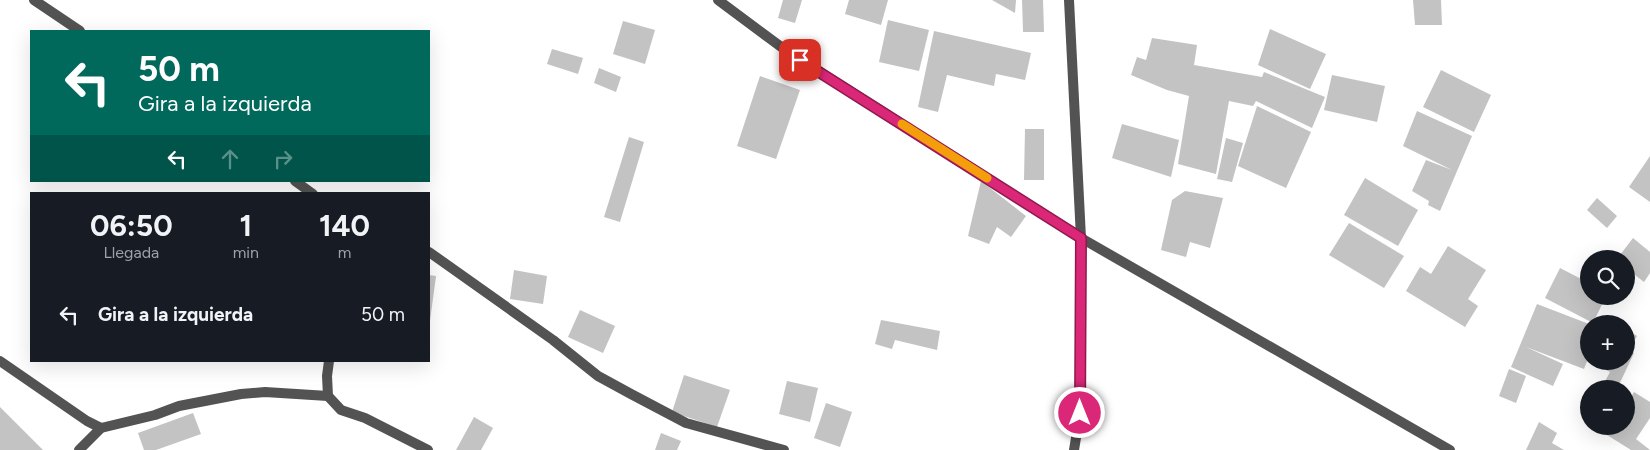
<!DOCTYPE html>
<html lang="es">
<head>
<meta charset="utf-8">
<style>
  body { margin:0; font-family:Figtree,sans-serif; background:#20242c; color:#f1f3f6; height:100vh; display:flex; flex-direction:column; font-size:19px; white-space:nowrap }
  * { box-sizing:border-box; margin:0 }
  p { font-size:16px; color:#9ea1a6 }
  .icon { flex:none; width:28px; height:28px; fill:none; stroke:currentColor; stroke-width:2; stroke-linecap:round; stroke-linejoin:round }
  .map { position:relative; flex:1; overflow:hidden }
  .side { position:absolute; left:30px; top:192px; width:400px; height:170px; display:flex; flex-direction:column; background:#171b24; border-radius:0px; box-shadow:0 5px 20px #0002 }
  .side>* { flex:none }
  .hud { position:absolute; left:30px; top:30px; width:400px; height:152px; border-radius:0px; box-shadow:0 5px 20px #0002; background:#00695c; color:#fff; overflow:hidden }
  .fabs { position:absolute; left:1580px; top:250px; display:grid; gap:10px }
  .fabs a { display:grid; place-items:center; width:55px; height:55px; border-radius:50%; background:#171b24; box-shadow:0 5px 20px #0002; font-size:25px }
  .pin { position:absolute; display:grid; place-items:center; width:42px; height:42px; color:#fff; margin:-21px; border-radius:10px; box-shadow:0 2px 8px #0006 }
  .me { position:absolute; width:55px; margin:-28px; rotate:0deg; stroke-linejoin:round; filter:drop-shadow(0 0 4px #0008) }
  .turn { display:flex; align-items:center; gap:18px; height:105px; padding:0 25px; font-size:22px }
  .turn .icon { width:65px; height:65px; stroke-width:2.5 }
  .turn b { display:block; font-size:35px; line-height:42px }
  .lanes { display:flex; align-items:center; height:48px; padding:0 25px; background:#0003; justify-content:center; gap:25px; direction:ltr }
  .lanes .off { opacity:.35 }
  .eta { display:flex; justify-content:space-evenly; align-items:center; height:85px; text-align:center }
  .eta b { font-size:30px; font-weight:700; line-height:35px }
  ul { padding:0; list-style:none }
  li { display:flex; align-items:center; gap:15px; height:75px; padding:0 25px }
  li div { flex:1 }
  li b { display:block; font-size:19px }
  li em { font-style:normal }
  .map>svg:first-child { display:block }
  .building { fill:#c3c3c3 }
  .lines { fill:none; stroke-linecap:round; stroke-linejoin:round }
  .lane { stroke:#535353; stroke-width:10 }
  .street { stroke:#535353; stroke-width:10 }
  .route-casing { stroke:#8e194d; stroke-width:12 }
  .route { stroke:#db2777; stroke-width:9 }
  .slow { stroke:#f59e0b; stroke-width:9 }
</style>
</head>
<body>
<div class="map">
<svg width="1650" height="450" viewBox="0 0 1650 450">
  <rect width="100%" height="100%" fill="#fff"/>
  <g class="building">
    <polygon points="783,0 802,0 795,23 778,18"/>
    <polygon points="849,0 888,0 881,25 845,14"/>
    <polygon points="992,0 1016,0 1015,13"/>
    <polygon points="1022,0 1043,0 1044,32 1023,32"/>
    <polygon points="1413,0 1441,0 1442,25 1415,25"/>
    <polygon points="888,20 929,30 919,71 879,62"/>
    <polygon points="623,21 655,30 645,64 613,54"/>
    <polygon points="1270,29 1326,54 1310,89 1258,65"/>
    <polygon points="934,31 1031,53 1025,80 996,74 994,86 947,75 938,112 918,107"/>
    <polygon points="1152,38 1197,45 1194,65 1262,77 1264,72 1325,97 1312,128 1256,101 1253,106 1229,101 1216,174 1178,164 1189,96 1167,90 1131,75 1137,57 1146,60"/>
    <polygon points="552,49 583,58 578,74 547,64"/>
    <polygon points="599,68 621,77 616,92 594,83"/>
    <polygon points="1441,70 1491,95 1474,132 1423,107"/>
    <polygon points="1332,75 1385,86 1377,122 1324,110"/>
    <polygon points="760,76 800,90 776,159 737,146"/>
    <polygon points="1257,106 1311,132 1286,188 1238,166"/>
    <polygon points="1417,111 1472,136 1440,211 1428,205 1429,201 1412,191 1426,160 1452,170 1403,146"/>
    <polygon points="1122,124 1179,140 1171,177 1112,158"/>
    <polygon points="1025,129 1044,129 1044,180 1024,180"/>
    <polygon points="629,137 644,142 620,222 604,217"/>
    <polygon points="1226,138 1243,143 1232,182 1217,179"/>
    <polygon points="1650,156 1650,202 1629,187"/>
    <polygon points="1365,178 1418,210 1398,246 1344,215"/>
    <polygon points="981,181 1026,216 1011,237 997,227 989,244 968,236"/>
    <polygon points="1185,191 1223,198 1210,248 1190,242 1186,257 1161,250 1172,200"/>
    <polygon points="1597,198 1617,216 1607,228 1587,210"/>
    <polygon points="1349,223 1404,256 1384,288 1329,255"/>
    <polygon points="1633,238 1650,252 1650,273 1644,282 1626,268 1626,259 1617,259"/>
    <polygon points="1448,246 1486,270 1468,299 1478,306 1465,327 1406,291 1420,267 1431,274"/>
    <polygon points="1560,268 1589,283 1589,296 1606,296 1593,323 1545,298"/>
    <polygon points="514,270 547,276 543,304 510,299"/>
    <polygon points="429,275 436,276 430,321 429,321"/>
    <polygon points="1537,304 1589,324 1589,356 1584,369 1526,347 1563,364 1553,386 1511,367"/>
    <polygon points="580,310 615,326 603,353 568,337"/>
    <polygon points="881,320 940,331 937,350 895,340 892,349 875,344"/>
    <polygon points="1626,329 1637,336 1629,349 1626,347"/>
    <polygon points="1626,349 1634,353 1617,389 1603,385 1610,372 1588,361 1626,361"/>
    <polygon points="1509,369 1526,376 1516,403 1499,396"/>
    <polygon points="684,375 730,390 717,427 672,412"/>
    <polygon points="787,381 818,388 810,422 779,414"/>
    <polygon points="1634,392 1650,402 1650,418 1636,439 1650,450 1631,450 1607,435 1613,426 1626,426 1626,405"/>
    <polygon points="826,403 852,412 840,447 814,438"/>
    <polygon points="0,407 43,450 0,450"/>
    <polygon points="193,413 201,434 156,450 144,450 138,433"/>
    <polygon points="474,417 493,428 481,450 456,450"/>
    <polygon points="1539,422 1557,433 1552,443 1564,450 1526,450"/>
    <polygon points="661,433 681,441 677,450 655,450"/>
  </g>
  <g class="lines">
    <polyline class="lane" points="0,361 87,421 101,428"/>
    <g class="street">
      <polyline points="34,0 80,31"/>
      <polyline points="718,0 784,49 1081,238 1450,450"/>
      <polyline points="1069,0 1081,238 1080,413 1074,450"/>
      <polyline points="295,181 313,194"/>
      <polyline points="429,252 553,340 598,376 631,394 686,423 784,450"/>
      <polyline points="329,361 327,376 328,396 341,410 365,418 428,450"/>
      <polyline points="79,450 101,428 155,415 179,406 241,394 265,392 328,396"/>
    </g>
  </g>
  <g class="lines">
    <defs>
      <polyline id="route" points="800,60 1081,238 1080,413"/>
    </defs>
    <use href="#route" class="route-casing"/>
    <use href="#route" class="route"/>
    <polyline class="slow" points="902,124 987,178"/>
  </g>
</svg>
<div class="fabs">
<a><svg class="icon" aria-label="search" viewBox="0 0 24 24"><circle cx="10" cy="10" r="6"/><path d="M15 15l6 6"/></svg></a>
<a>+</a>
<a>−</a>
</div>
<div class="pin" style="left:800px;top:60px;background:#d93025"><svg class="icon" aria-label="arrive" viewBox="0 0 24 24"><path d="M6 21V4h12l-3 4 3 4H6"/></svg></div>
<svg class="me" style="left:1080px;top:413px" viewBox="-20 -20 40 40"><circle r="17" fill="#db2777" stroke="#fff" stroke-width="3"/><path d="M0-11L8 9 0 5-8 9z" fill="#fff"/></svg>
<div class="hud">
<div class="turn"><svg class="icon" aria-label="left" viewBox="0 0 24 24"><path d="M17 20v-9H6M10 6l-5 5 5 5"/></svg><div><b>50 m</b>Gira a la izquierda</div></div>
<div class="lanes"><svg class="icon" aria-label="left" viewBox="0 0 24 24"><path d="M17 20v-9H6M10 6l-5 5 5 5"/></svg><svg class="icon off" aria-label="ahead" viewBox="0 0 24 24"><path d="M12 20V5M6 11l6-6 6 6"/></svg><svg class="icon off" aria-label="right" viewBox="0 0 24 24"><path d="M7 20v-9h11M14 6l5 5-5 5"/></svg></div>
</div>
<section class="side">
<div class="eta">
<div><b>06:50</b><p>Llegada</p></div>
<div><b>1</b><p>min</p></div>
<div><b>140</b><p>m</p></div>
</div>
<ul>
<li><svg class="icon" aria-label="left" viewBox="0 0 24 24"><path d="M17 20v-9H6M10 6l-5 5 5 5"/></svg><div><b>Gira a la izquierda</b></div><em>50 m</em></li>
</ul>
</section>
</div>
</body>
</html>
